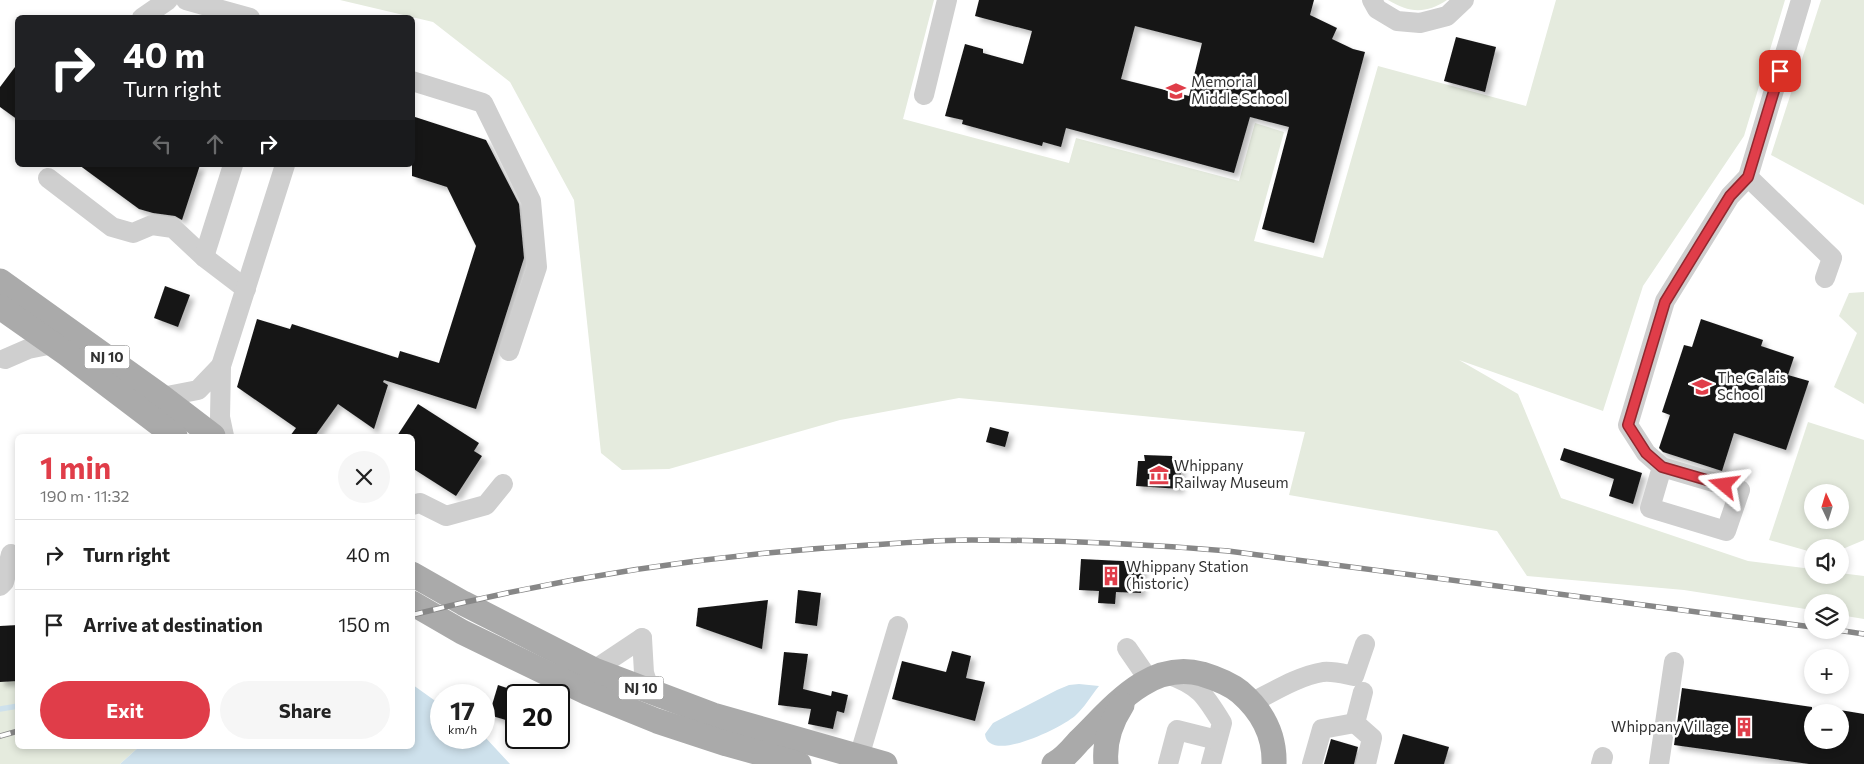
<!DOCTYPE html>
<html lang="en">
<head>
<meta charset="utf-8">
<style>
  body { margin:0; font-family:Commissioner,sans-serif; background:#f6f6f6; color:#222; height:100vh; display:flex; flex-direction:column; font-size:19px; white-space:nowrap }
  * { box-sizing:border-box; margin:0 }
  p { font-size:16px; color:#767676 }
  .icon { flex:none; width:28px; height:28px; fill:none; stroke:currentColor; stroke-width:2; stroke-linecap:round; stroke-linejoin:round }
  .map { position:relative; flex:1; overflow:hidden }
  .details { position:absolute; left:15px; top:434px; width:400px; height:315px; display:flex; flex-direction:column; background:#fff; border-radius:8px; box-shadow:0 2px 8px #0003 }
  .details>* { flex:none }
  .banner { position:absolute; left:15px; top:15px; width:400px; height:152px; border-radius:8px; box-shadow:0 2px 8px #0003; background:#202124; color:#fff; overflow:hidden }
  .needle { width:32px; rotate:356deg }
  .buttons { position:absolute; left:1804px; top:484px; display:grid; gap:10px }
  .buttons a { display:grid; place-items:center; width:45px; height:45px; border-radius:50%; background:#fff; box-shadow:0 2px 8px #0003; font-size:25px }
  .speed { position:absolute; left:430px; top:684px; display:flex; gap:10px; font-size:25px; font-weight:700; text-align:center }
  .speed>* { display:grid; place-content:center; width:65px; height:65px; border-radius:50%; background:#fff; box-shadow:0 2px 8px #0003; line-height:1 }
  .speed small { font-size:12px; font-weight:400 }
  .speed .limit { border:2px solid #111; border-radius:8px; background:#fff; color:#111 }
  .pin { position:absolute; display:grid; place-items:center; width:42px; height:42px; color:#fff; margin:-21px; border-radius:10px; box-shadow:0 2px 8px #0006 }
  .me { position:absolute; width:55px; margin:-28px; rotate:286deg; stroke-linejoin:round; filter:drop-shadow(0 0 4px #0008) }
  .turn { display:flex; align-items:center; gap:18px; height:105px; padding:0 25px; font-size:22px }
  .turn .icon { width:65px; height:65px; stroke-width:2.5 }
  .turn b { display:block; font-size:35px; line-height:42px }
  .lanes { display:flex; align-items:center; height:48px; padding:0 25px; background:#0003; justify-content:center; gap:25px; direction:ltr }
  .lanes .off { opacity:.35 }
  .round { display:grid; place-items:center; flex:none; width:52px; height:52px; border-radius:26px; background:#f6f6f6 }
  .headline { display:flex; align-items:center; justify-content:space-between; height:85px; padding:0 25px }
  h1 { font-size:30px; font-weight:700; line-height:38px; color:#e03d49 }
  .cta { display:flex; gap:10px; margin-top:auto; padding:10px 25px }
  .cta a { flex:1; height:58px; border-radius:30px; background:#e03d49; color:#fff; font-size:20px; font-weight:700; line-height:58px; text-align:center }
  .cta a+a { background:#f6f6f6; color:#222 }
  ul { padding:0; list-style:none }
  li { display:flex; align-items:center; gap:15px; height:70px; padding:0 25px; border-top:1px solid #e0e0e0 }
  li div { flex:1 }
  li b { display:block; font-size:19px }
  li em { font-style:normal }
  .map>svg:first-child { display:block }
  .green { fill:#e5ebde; fill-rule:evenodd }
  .water { fill:#cee1ec }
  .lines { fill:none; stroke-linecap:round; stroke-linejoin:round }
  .stream { stroke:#cee1ec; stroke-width:5.5 }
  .building { fill:#191919; fill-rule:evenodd; filter:url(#shadow) }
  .minor { stroke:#cfcfcf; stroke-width:20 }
  .major { stroke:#aaa; stroke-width:25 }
  .rail-casing { stroke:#878787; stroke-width:5.5 }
  .rail { stroke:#fff; stroke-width:4; stroke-dasharray:11; stroke-linecap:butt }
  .route-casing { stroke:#92282f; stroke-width:12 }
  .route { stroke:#e03d49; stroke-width:9 }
  .labels { text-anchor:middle; stroke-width:5; stroke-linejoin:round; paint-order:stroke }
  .shield { fill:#fff; stroke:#707070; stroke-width:1 }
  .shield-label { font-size:14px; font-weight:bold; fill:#323232 }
  .poi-label { font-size:15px; fill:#323232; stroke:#fff; text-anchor:start }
</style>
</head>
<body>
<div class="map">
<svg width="1864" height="764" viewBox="0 0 1864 764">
  <defs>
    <filter id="shadow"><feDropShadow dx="4.5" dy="4.5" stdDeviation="2.5" flood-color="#0004"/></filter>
  </defs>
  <rect width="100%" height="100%" fill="#fff"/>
  <g class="green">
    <polygon points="340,0 934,0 903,119 1069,163 1076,138 1239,181 1255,123 1284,132 1254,241 1323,258 1378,66 1526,106 1556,0 1785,0 1744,136 1643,286 1603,411 1459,360 1518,394 1561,498 1748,561 1812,569 1812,575 1840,575 1840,573 1864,576 1864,619 1840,615 1840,602 1812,602 1812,610 1684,590 1527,576 1497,531 1289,495 1305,432 959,398 840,420 669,469 622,470 601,453 574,200 510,82 433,22"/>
    <path d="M1388,0H1447C1426,14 1409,13 1388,0Z"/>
    <polygon points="1821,0 1864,0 1864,205 1771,155"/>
    <polygon points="1864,292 1864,404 1834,387 1857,333 1839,316 1849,293"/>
    <path d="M1808,422L1864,440V540L1845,548H1812V550L1808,551L1769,540ZM1812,492H1840V520H1812Z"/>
    <polygon points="17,680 18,746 140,746 120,764 0,764 0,682"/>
  </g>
  <g class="water">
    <path d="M1079,684L1099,686C1091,696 1084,708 1075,716C1059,729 988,764 985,734L993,723L1057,690L1069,685Z"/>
    <polygon points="413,685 441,705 441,738 484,738 484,736 510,764 120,764 140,746 412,746"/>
  </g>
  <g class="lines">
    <polyline class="stream" points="0,709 18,706"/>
  </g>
  <g class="building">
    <path d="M979,0H1314L1310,15L1337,28L1332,39L1353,49L1365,52L1314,243L1262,229L1289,127L1250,117L1234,173L1066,128L1061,147L1043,142L1042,146L962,124L963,120L945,116L965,44L983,49V53L1023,64L1032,31L975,16ZM1135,26L1202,43L1189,96L1121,79Z"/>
    <polygon points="1456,37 1496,47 1485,92 1444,81"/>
    <polygon points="18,63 18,120 0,107 0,87"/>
    <polygon points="412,116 486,140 519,204 524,258 476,409 384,380 383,382 388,385 374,429 338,404 315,436 290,436 296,428 237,387 257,319 290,329 292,324 398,358 400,351 439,363 476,246 447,187 412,176"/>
    <polygon points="79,165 200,165 182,220 175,216 153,213 139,209"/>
    <polygon points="165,286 190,295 178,327 154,318"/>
    <polygon points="1701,319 1763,340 1761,346 1794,357 1788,375 1809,381 1786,450 1734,433 1722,471 1663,452 1659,448 1670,415 1662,412 1684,345 1692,347"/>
    <polygon points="418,404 479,443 474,451 482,456 456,496 412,468 412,436 397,436"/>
    <polygon points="990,427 1009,432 1005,447 986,442"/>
    <polygon points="1564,448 1642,473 1633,504 1609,496 1614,479 1560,460"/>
    <polygon points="1144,455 1172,456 1173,463 1181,464 1180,489 1136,486 1138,461 1145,461"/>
    <polygon points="1081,559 1143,562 1141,593 1116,592 1115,604 1098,603 1099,591 1079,590"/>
    <polygon points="798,590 821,593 817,626 795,623"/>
    <polygon points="768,600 762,649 696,626 698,608"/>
    <polygon points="18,625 18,681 0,682 0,626"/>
    <polygon points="952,651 971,656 966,678 985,682 975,721 892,699 902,661 946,672"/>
    <polygon points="784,652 808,654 803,689 831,696 832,691 848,695 844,713 837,711 833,729 808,724 811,709 778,705"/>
    <polygon points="498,685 516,691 516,723 489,715"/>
    <polygon points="1682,688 1812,707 1812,740 1840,740 1840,710 1864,714 1864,764 1809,764 1674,745"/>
    <polygon points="1403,734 1449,747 1444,764 1394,764"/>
    <polygon points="1331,739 1358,747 1354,764 1324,764"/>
  </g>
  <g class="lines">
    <g class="minor">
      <polyline points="186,0 250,18"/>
      <polyline points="1372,0 1377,9 1397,21 1420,23 1447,16 1464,0"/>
      <polyline points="142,18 168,0"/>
      <polyline points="412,81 483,103 531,201 537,267 509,351"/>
      <polyline points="924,95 947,0"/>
      <polyline points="1748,177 1832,258 1825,278"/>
      <polyline points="48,178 112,227 133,233 152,225 173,228 204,257 246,289"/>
      <polyline points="204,257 233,165"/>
      <polyline points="5,359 28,349 53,344"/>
      <polyline points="221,366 285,165"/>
      <polyline points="162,397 198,390 221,366 220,417 224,436"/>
      <polyline points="1662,467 1650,508 1726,531 1740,490 1662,467 1646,453 1628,425 1665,301 1730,196 1748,177 1801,0"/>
      <polyline points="412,505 420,503 446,516 486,505 503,484"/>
      <polyline points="0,586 4,582 11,554"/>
      <polyline points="642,638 644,673 650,691"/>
      <polyline points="1127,648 1149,680"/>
      <polyline points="594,670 642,638"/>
      <path d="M1167,674C1199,685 1205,695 1222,723L1211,764"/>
      <polyline points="1363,692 1355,723 1372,738 1366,764"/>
      <path d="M1251,703C1273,692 1298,676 1323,672C1334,671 1344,674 1354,676L1365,644"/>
      <polyline points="859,757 898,626"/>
      <polyline points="1168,764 1177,730 1217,740"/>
      <polyline points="1312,764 1322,729 1355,723"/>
      <polyline points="1601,764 1603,757"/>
      <polyline points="1659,764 1674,662"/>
    </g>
    <g class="major">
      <polyline points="0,281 162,397 213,436"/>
      <polyline points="0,307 67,354 175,436"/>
      <polyline points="412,574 463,603 594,670 713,715 885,764"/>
      <polyline points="412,603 462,632 588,693 657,721 727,744 799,764"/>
      <path d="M1054,764C1064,759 1072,749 1079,741C1113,708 1149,660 1202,674C1215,678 1229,683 1240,692C1262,711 1275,734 1274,764"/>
      <path d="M1106,764C1104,743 1111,722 1122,705"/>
    </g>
    <defs>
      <g id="rail">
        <path d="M412,615C562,577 715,554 869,545C903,543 938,540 972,540C1058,540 1143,544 1228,551L1812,627"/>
        <polyline points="1837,630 1864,634"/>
        <polyline points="0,736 18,731"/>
      </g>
    </defs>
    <use href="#rail" class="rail-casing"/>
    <use href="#rail" class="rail"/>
  </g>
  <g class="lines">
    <defs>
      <polyline id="route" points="1724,485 1662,467 1646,453 1628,425 1665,302 1730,196 1748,177 1780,71"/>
    </defs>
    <use href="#route" class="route-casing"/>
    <use href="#route" class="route"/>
  </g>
  <defs>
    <symbol id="school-bare" viewBox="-9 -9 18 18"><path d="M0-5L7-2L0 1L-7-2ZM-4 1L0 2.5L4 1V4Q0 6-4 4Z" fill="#e03d49" stroke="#fff" stroke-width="2.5" paint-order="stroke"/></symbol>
    <symbol id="museum-bare" viewBox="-9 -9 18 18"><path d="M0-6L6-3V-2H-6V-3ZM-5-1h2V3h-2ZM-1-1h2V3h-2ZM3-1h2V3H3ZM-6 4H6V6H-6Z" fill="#e03d49" stroke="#fff" stroke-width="2.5" paint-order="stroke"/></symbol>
    <symbol id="building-bare" viewBox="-9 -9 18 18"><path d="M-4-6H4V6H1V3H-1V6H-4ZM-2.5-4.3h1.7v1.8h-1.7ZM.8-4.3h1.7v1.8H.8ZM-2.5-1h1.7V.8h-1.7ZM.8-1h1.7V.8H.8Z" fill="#e03d49" stroke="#fff" stroke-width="2.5" paint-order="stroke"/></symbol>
  </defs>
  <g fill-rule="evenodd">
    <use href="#school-bare" x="1162" y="77" width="28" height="28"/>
    <use href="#school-bare" x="1688" y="373" width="28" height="28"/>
    <use href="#museum-bare" x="1145" y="461" width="28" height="28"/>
    <use href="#building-bare" x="1097" y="562" width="28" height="28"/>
    <use href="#building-bare" x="1730" y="713" width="28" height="28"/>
  </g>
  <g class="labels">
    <g class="shield">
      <rect x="84.5" y="345.5" width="45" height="23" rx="4"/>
      <rect x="618.5" y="676.5" width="45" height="23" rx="4"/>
    </g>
    <g class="shield-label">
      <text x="107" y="362">NJ 10</text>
      <text x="641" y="693">NJ 10</text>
    </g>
    <g class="poi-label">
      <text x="1191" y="87">Memorial<tspan x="1191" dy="17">Middle School</tspan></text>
      <text x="1717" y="383">The Calais<tspan x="1717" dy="17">School</tspan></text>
      <text x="1174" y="471">Whippany<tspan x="1174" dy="17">Railway Museum</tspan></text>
      <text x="1126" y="572">Whippany Station<tspan x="1126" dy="17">(historic)</tspan></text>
      <text x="1729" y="732" text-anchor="end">Whippany Village</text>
    </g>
  </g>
</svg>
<div class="buttons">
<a><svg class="needle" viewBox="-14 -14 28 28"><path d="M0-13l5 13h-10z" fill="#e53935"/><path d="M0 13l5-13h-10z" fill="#767676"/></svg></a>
<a><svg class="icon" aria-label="sound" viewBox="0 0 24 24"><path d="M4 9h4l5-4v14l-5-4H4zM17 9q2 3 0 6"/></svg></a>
<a><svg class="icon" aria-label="layers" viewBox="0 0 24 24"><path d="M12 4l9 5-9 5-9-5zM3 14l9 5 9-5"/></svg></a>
<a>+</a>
<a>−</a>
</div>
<div class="speed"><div>17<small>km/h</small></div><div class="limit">20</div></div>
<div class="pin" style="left:1780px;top:71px;background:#d93025"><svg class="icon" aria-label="arrive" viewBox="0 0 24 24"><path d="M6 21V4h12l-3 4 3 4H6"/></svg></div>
<svg class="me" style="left:1724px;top:485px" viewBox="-20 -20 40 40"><path d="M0-17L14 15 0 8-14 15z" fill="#e03d49" stroke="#fff" stroke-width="4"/></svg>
<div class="banner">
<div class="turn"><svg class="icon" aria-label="right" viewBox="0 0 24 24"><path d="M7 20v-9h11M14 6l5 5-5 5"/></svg><div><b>40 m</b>Turn right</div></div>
<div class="lanes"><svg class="icon off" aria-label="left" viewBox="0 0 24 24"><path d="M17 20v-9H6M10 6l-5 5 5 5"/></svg><svg class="icon off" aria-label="ahead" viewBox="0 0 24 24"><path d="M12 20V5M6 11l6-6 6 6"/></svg><svg class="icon" aria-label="right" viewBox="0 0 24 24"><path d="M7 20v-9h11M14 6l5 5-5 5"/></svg></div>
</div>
<section class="details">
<div class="headline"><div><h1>1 min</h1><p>190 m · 11:32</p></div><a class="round"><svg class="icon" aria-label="close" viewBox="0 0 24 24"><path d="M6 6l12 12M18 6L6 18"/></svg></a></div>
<ul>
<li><svg class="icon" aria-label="right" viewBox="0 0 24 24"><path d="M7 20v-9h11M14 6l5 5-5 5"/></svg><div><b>Turn right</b></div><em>40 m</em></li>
<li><svg class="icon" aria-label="arrive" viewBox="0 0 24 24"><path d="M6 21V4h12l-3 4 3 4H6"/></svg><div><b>Arrive at destination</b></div><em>150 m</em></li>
</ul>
<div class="cta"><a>Exit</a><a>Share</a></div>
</section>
</div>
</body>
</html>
